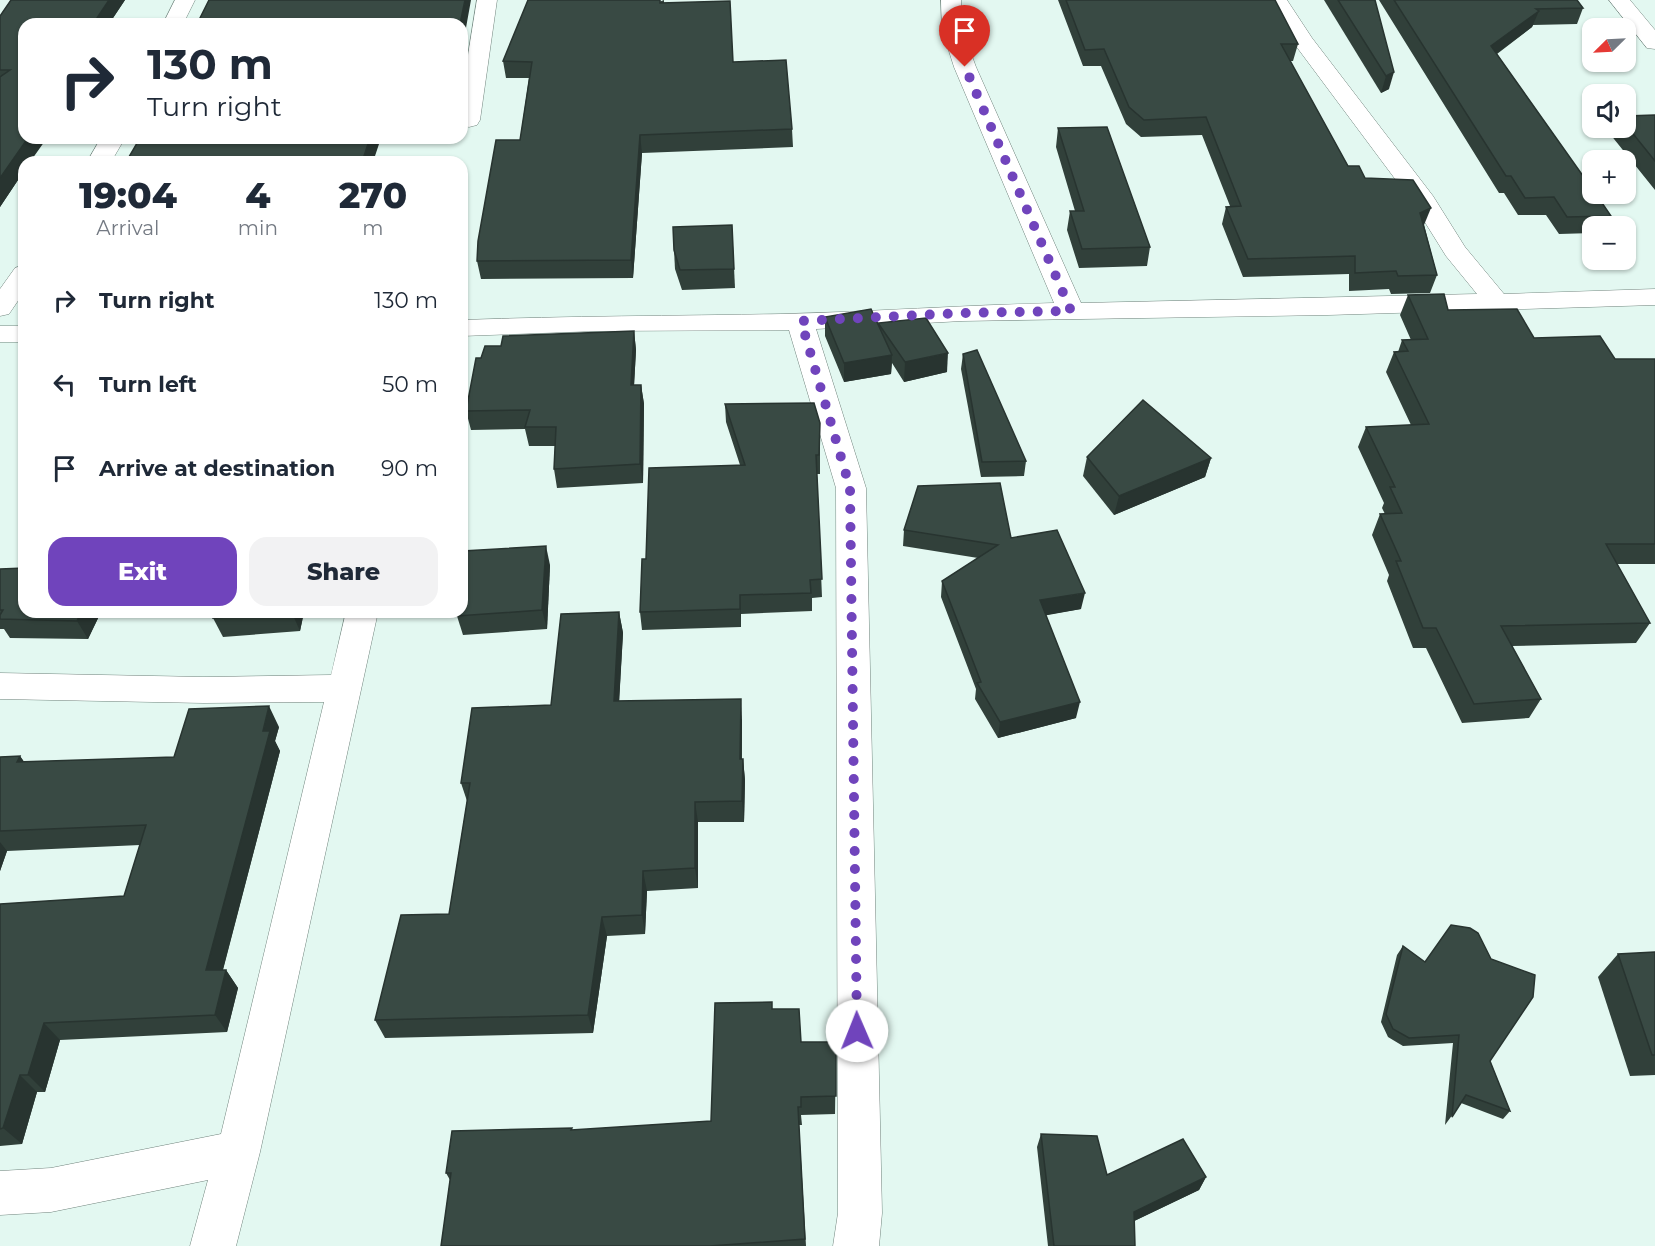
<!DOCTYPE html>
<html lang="en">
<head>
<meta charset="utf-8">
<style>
  body { margin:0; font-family:Montserrat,sans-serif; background:#f2f2f3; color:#1f2937; height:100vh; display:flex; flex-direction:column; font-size:22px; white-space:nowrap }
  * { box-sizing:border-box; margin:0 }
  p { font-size:20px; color:#747a83 }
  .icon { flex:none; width:33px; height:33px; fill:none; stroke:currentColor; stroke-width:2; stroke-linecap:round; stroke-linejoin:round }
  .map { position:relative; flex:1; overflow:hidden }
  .panel { position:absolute; left:18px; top:156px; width:450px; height:462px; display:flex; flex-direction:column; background:#fff; border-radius:18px; box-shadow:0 2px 4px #0004 }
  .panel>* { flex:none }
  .hud { position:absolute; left:18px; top:18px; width:450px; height:126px; border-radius:18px; box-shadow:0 2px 4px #0004; background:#fff; color:#1f2937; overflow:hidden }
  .needle { width:39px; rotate:246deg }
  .buttons { position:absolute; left:1582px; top:18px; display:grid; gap:12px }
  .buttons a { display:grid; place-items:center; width:54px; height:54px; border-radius:12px; background:#fff; box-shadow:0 2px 4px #0004; font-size:30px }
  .pin { position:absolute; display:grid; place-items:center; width:51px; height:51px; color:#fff; margin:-62px -26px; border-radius:50% 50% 50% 0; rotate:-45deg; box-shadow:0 0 6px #0007 }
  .pin .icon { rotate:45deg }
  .me { position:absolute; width:66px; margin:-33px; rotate:359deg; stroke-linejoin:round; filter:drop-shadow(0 0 4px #0008) }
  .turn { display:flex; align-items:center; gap:21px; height:126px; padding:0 30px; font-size:27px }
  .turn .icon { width:78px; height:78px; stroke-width:2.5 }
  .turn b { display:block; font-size:42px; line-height:51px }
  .eta { display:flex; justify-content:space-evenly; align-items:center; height:102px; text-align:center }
  .eta b { font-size:36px; font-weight:800; line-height:42px }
  .action { display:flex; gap:12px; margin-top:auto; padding:12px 30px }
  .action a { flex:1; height:69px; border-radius:18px; background:#7044bc; color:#fff; font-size:24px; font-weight:800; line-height:69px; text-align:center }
  .action a+a { background:#f2f2f3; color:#1f2937 }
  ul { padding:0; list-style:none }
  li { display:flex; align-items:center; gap:18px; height:84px; padding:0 30px }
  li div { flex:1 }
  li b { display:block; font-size:22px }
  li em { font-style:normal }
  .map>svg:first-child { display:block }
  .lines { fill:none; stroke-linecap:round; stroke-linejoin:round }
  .minor-casing { stroke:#71847d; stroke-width:1 }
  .minor { fill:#fff; fill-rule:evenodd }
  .wall { fill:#31403a }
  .shaded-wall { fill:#283430 }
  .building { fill:#394a44; stroke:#283430; stroke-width:1.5 }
  .route { stroke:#7044bc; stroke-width:10; stroke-dasharray:0 18 }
</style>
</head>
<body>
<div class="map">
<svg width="1655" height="1246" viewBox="0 0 1655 1246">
  <rect width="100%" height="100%" fill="#e3f8f1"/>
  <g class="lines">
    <defs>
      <g id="minor">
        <polygon points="175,0 195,0 183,24 163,24"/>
        <polygon points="477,0 497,0 480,120 477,125 469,127 462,125 462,92"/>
        <path d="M941,0H961L962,29L976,67L1081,303L1477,294L1446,256L1413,203L1296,46L1267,0H1287L1312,38L1433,196L1465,247L1504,294L1655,289V305L1328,315L962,321L816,329L866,488L882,1213L879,1246H833L838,1213L836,488L789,330L597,331L462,336V320C568,316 675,316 781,314C872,312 963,305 1054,303L954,67L942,29Z"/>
        <polygon points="1609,0 1630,0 1655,30 1655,49 1647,48"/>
        <polygon points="101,138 125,138 111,162 87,162"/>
        <polygon points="24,265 24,292 9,314 0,316 0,289 15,268"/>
        <rect x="0" y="326" width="24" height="16"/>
        <polygon points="346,612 378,612 260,1152 236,1246 190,1246 208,1180 51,1212 0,1215 0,1171 51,1168 221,1134 324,702 204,703 0,699 0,673 204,677 331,675"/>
      </g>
    </defs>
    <use href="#minor" class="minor-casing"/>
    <use href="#minor" class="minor"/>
  </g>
  <g class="wall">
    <polygon points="11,0 125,0 109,24 24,24 24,171 0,207 0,16"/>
    <polygon points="664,0 664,3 733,62 792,129 793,147 642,153 633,278 481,279 477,261 520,140 529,78 506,78 503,61"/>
    <polygon points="1058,0 1275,0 1298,44 1293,61 1290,61 1348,166 1365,178 1424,225 1437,275 1430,293 1391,294 1389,289 1349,291 1349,274 1243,277 1222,224 1226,207 1230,206 1202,135 1141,137 1126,124 1101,66 1083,66"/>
    <polygon points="1324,0 1375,0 1389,89 1381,93"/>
    <polygon points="1379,0 1577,0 1583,8 1577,24 1533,25 1532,27 1497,54 1611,216 1606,226 1593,226 1593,233 1559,234 1546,215 1518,215 1504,193 1499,193"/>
    <polygon points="1655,115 1655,190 1610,134 1613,128 1626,128 1626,116"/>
    <polygon points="1058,128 1150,247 1147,266 1079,268 1067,230 1070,211 1075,211 1056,147"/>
    <polygon points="732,225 735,288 682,290 675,269 674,250"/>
    <polygon points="1408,295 1448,310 1534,338 1615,359 1655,359 1655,564 1617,564 1650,623 1636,643 1512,646 1541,699 1529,718 1462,723 1426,648 1413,648 1387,581 1389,575 1372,535 1380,514 1385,514 1382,508 1384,503 1358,447 1366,427 1411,425 1386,372 1394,352 1398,352 1402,340 1411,340 1400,315"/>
    <polygon points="825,317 878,325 878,323 947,372 904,382 892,363 891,374 844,382 825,336"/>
    <polygon points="634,331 636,350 634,385 641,385 644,404 643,483 557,488 554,469 555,446 529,446 525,429 471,430 466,411 481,358 501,346"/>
    <polygon points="963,354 1026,461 1024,476 981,477 961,369"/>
    <polygon points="725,404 820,423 820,474 817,474 822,597 812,598 812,611 741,614 741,627 642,630 640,612 646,559 740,465 726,422"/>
    <polygon points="1087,457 1211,458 1205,477 1114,515 1083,476"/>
    <polygon points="904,530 1011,538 1081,609 1045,615 1076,718 998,738 975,699 976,689 941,597 942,581 978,558 903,546"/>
    <polygon points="550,565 547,629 463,635 457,616"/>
    <polygon points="0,569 101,612 88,639 10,638 4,629 0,629"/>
    <polygon points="215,612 304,612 300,631 223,637 213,618"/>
    <polygon points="619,612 623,633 619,701 742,720 742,759 743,759 745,780 744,822 698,822 698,888 647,891 645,934 607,936 593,1033 385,1038 375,1020 449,914 467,801 461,783 551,705"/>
    <polygon points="279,727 275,741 280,751 223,970 226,970 238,988 227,1032 60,1040 45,1092 37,1092 22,1144 0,1146 0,904 124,896 140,845 7,851 0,871 0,757 20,756 24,762 174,757"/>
    <polygon points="1403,946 1490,1061 1510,1111 1503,1119 1461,1103 1445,1125 1453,1043 1403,1046 1388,1037 1381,1022 1397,955"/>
    <polygon points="1655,952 1655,1075 1630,1076 1598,977 1618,954"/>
    <polygon points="772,1002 772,1009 801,1042 836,1042 835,1114 801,1115 802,1125 799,1125 806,1246 441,1246 450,1180 446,1173 573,1130 711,1121"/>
    <polygon points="1041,1134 1107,1175 1206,1177 1199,1190 1134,1221 1135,1246 1048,1246 1037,1147"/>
  </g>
  <g class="shaded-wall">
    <polygon points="109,0 125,0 109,24 93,24"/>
    <polygon points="465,0 471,0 462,50 462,24 460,24"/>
    <polygon points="1539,11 1532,27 1485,62 1491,46"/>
    <polygon points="1394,72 1389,89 1381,93 1386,76"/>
    <polygon points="640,135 642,153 633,278 631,260"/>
    <polygon points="28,138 47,138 30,162 24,162 24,171 0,207 0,178"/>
    <polygon points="370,138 407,138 380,141 373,162 362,162"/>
    <polygon points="1431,208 1424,225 1414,231 1420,213"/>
    <polygon points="634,331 636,350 633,404 631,385"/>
    <polygon points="948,353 947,372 904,382 905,362"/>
    <polygon points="892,355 891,374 844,382 844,363"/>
    <polygon points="641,385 644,404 643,483 640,464"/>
    <polygon points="1211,458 1205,477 1114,515 1119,496"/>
    <polygon points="546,546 550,565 547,629 542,610"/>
    <polygon points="1085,593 1081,609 1037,617 1040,600"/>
    <polygon points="740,595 741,614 741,627 740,609"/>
    <polygon points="81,612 101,612 88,639 77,621"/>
    <polygon points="292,612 304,612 300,631 292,613"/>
    <polygon points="619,612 623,633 618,722 614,701"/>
    <polygon points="741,699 742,720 741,780 740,759"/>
    <polygon points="1080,702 1076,718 998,738 1000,722"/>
    <polygon points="269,706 279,727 275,741 280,751 218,988 206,970"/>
    <polygon points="20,756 34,776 17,762"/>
    <polygon points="743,759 745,780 744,822 742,801"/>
    <polygon points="695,802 698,822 698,888 695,868"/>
    <polygon points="0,842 7,851 0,871"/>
    <polygon points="643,871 647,891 645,934 642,915"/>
    <polygon points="602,917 607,936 593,1033 588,1015"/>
    <polygon points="226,970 238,988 227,1032 215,1015"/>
    <polygon points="44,1023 60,1040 45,1092 28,1075"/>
    <polygon points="20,1075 37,1092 22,1144 3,1128"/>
    <polygon points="1206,1177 1199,1190 1128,1224 1134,1212"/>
  </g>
  <g class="building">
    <polygon points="11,0 109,0 93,24 24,24 24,138 28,138 0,178 0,77 10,70 0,70 0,16"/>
    <polygon points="209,0 465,0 460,24 197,24"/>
    <polygon points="528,0 660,0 660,3 730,1 733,62 786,60 792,129 640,135 631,260 477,261 478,241 496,140 520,140 532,62 503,61"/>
    <polygon points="1066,0 1275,0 1298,44 1281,44 1348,166 1359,166 1365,178 1413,180 1431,208 1420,213 1437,275 1398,276 1396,271 1355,273 1355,256 1248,259 1226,207 1241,206 1206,117 1144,120 1129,107 1104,49 1085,50"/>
    <polygon points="1338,0 1375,0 1394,72 1386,76"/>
    <polygon points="1394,0 1577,0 1583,8 1536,9 1539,11 1491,46 1593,190 1593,194 1596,194 1611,216 1567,217 1554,197 1525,198 1511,176 1506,176"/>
    <polygon points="1655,115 1655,161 1626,125 1626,116"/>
    <polygon points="1107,127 1150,247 1082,249 1070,211 1084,211 1058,128"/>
    <polygon points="140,138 370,138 362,162 126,162"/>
    <polygon points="732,225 734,269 680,270 674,250 673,227"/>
    <polygon points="1444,294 1448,310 1517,309 1534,338 1600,336 1615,359 1655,359 1655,544 1606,544 1650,623 1501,626 1541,699 1474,704 1436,628 1423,628 1396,561 1401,561 1380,514 1402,513 1390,487 1395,487 1366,427 1429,424 1394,352 1408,351 1402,340 1428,339 1408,295"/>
    <polygon points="871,309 892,355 844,363 825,317"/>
    <polygon points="926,318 948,353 905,362 878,323"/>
    <polygon points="634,331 631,385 641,385 640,464 554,469 556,427 525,427 530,410 466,411 476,358 481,358 485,346 501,346 503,336"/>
    <polygon points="977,350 1026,461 982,462 963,354"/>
    <polygon points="1143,400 1211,458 1119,496 1087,457"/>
    <polygon points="814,403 820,423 819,455 816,455 822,579 810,580 811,593 740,595 740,609 640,612 642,559 646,559 649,468 745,465 725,404"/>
    <polygon points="1000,483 1011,538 1057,530 1085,593 1040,600 1080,702 1000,722 977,683 981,682 942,581 998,545 904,530 918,486"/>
    <polygon points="546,546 542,610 457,616 457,612 462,612 463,551"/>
    <polygon points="24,568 24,612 81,612 77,621 0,619 0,615 3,610 0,610 0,569"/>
    <polygon points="215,612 292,612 292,613 213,618"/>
    <polygon points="619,612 614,701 741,699 740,759 743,759 742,801 695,802 695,868 643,871 642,915 602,917 588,1015 375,1020 401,915 449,914 470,783 461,783 472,708 551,705 561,614"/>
    <polygon points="269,706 263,731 270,731 206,970 226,970 215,1015 44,1023 28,1075 20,1075 3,1128 0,1129 0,904 124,896 146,825 0,831 0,757 20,756 17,762 174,757 189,709"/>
    <polygon points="1451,925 1470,928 1478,933 1491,959 1535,975 1533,997 1490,1061 1510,1111 1466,1095 1452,1117 1459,1035 1409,1038 1393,1029 1386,1014 1403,946 1425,962"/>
    <polygon points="1655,952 1655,1055 1652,1055 1618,954"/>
    <polygon points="772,1002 772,1009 799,1009 801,1042 836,1042 836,1096 801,1097 801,1107 798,1107 805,1239 710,1246 441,1246 451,1173 446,1173 452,1131 572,1128 571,1130 711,1121 715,1003"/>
    <polygon points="1041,1134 1097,1136 1107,1175 1183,1139 1206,1177 1134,1212 1135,1246 1054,1246"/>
  </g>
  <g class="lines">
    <polyline class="route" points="857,1031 850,488 801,321 962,313 1071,311 965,67"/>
  </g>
</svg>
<div class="buttons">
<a><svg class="needle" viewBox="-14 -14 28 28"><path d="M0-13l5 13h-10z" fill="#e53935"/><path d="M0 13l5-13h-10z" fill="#747a83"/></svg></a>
<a><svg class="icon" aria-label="sound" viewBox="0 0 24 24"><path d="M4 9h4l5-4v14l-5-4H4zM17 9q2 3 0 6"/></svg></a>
<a>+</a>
<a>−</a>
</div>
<div class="pin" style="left:965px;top:67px;background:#d93025"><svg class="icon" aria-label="arrive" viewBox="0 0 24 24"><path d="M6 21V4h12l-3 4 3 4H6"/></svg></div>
<svg class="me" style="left:857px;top:1031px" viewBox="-20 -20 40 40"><circle r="19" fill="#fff"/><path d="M0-13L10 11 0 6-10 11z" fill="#7044bc"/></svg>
<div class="hud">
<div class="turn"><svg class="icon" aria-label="right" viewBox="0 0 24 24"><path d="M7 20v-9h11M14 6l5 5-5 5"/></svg><div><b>130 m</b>Turn right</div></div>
</div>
<section class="panel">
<div class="eta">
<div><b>19:04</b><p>Arrival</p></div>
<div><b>4</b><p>min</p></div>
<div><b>270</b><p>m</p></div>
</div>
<ul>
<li><svg class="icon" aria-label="right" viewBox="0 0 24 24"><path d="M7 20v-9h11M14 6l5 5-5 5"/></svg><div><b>Turn right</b></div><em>130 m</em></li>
<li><svg class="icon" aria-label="left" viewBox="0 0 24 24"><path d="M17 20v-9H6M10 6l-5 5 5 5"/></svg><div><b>Turn left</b></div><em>50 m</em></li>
<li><svg class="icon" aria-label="arrive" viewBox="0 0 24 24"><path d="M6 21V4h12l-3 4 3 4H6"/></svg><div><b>Arrive at destination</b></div><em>90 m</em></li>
</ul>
<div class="action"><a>Exit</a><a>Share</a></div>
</section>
</div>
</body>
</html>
